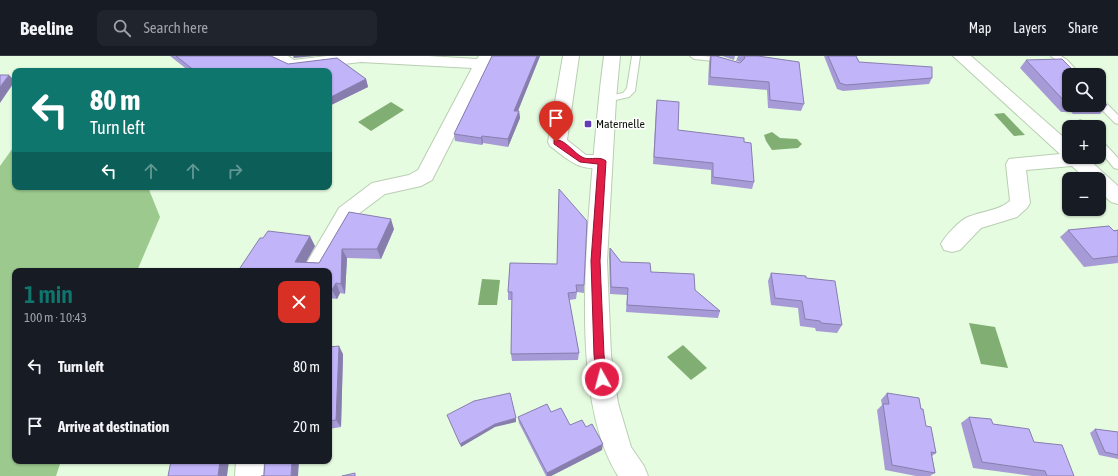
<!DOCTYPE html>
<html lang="en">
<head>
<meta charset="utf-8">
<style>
  body { margin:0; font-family:"Asap Condensed",sans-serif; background:#20242c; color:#f1f3f6; height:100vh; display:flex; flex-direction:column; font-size:15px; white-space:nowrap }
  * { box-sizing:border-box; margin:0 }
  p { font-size:13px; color:#9ea1a6 }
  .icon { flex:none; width:22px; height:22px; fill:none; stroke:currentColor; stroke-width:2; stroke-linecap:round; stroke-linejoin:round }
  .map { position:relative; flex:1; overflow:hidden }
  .panel { position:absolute; left:12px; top:212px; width:320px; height:196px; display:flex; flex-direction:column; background:#171b24; border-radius:8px; box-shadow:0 1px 3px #0004 }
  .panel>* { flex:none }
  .top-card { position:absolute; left:12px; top:12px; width:320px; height:122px; border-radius:8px; box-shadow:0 1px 3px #0004; background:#0f766e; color:#fff; overflow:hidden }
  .tools { position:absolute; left:1062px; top:12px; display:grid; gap:8px }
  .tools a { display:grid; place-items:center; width:44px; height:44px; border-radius:8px; background:#171b24; box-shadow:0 1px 3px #0004; font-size:20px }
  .pin { position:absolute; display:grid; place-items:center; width:34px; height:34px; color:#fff; margin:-41px -17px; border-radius:50% 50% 50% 0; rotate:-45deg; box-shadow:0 0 4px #0007 }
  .pin .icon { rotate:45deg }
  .me { position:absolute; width:44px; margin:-22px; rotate:353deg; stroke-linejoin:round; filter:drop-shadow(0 0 3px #0008) }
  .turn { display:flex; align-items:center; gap:14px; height:84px; padding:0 12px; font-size:18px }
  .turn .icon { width:52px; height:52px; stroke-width:2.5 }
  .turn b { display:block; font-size:28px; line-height:34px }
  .lanes { display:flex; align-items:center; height:38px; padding:0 12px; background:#0003; justify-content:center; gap:20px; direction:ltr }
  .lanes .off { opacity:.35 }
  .round { display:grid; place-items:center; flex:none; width:42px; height:42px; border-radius:8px; background:#20242c }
  .head { display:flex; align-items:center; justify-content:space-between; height:68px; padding:0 12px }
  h1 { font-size:24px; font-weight:600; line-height:30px; color:#0f766e }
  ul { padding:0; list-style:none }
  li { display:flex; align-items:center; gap:12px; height:60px; padding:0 12px }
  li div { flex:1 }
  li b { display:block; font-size:15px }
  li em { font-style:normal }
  header { display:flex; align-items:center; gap:24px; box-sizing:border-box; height:56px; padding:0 20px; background:#171b24; border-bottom:1px solid #363941 }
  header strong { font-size:19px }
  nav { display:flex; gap:22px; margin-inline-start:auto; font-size:14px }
  .search { width:280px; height:36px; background:#20242c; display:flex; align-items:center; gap:10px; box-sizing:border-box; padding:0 14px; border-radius:8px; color:#9ea1a6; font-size:15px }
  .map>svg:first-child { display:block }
  .forest { fill:#9cca8e }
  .water { fill:#81af73 }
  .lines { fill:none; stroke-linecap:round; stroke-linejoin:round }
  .service-casing { stroke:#b9ceb3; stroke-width:2 }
  .minor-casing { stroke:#b9ceb3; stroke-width:2 }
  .tertiary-casing { stroke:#b9ceb3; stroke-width:2 }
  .service { fill:#fff; fill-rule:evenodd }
  .minor { fill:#fff; fill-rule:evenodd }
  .tertiary { fill:#fff; fill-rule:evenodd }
  .wall { fill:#a69bd6 }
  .shaded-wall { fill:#877eae }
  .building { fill:#c1b4f9; stroke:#877eae }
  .route { fill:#e11d48; stroke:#92132f }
  .poi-dot { fill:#633db5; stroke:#fff; stroke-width:1.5 }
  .labels { text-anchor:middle; stroke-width:3; stroke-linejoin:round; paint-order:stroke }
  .poi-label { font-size:12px; fill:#0c130a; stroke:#fff; text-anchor:start }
</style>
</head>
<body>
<header>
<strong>Beeline</strong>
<div class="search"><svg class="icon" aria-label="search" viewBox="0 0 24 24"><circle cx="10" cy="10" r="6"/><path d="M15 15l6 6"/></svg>Search here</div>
<nav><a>Map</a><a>Layers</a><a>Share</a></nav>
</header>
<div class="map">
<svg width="1118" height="420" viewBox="0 0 1118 420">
  <rect width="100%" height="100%" fill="#e6fce0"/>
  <polygon class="forest" points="15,89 15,131 148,131 160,161 137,215 15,215 15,405 61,405 56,420 0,420 0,110"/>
  <g class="water">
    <polygon points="391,46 404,54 371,75 358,66"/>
    <polygon points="1004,57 1025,79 1014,80 994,58"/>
    <polygon points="772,76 780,82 797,83 802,88 798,92 772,94 766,85 764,79"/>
    <polygon points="482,223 500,224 497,249 478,249"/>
    <polygon points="969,267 995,271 1008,312 981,308"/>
    <polygon points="683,289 707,312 691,324 667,301"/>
  </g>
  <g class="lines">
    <defs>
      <g id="service">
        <polygon points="632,0 640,0 635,35 629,41 607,46 604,45 602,43 604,41 623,37 627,32"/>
        <path d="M690,0C702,0 721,0 730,6L726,9L713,5L694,3Z"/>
        <polygon points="1051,0 1061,0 1067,4 1081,19 1071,19 1061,8"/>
        <polygon points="1099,42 1102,43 1118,59 1118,68 1115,67 1097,49 1099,49"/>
        <polygon points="1080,64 1083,65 1088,71 1078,71 1075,67"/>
        <polygon points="1099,85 1103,86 1118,102 1118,113 1114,112 1099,94"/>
      </g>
      <g id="minor">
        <path d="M269,0H288L294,4L327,0H428L477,3L479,0H495L432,124L421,130L385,138L353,162L324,215H302L339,152L372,127L409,119L418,114L472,12L361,6L291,14C283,12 274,7 269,0Z"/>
        <path d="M563,0H579L567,84L586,99H602L609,100L612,105L609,110C581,117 571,106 550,90L548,86Z"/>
        <path d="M953,0H971L1069,86V101H1086L1118,130V148L1111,146L1099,135V123H1086L1072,110L1026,114L1030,147L1027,152L1017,161L981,172L960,194L952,196L944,194L941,188C945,180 960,164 968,161C982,155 998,155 1010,145L1006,108L1009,103L1060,98Z"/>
        <polygon points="236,405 264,405 263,420 235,420"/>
      </g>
      <path id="tertiary" d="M604,0H620L616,43L607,205L611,299L618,347L631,391L644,410L648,420H618C573,349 585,211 591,129C595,86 598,43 604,0Z"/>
    </defs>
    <use href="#service" class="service-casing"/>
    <use href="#minor" class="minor-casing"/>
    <use href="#tertiary" class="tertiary-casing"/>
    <use href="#service" class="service"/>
    <use href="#minor" class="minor"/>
    <use href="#tertiary" class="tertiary"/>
  </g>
  <g class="wall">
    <polygon points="170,0 271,0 288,8 337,2 366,23 368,31 329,50 329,15 189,15"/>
    <polygon points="492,0 540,0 518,55 519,55 520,62 508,91 483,87 482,89 455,85 454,78"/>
    <polygon points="710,0 740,7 740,6 736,5 738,0 758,0 804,48 801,55 768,52 767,34 708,29 709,6"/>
    <polygon points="722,0 735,0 734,4"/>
    <polygon points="824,0 856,0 859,6 932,22 929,28 843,35 837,33"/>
    <polygon points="1026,4 1069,19 1069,49 1107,49 1100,58 1073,58 1071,56 1061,56 1020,12"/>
    <polygon points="657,44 678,74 744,86 754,126 752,133 711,128 711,114 653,108 656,52"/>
    <polygon points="349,156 394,173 381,203 347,202 345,238 340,237 337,243 329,242 329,215 238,215 263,182 315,190 306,206 319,207"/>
    <polygon points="1068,174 1118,174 1118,207 1084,211 1060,181"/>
    <polygon points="610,192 621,206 651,216 695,234 720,255 718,262 626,256 627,239 610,238 609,199"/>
    <polygon points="510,207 584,229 584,237 577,236 576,243 569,244 579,297 578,304 512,305 511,298 512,244 508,244 508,236"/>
    <polygon points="771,217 806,222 842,269 837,277 816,275 815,272 800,270 798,252 771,249 768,225"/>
    <polygon points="329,291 343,298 341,371 329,373"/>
    <polygon points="887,337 921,353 926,370 936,397 932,400 935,417 930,420 916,420 885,414 877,354 882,349 881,344"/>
    <polygon points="551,356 570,369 586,371 602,394 551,420 546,420 519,367 518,361"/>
    <polygon points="969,361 993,368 1034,386 1074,420 1032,420 973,412 961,367"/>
    <polygon points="1095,373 1118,376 1118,403 1099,399 1090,377"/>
  </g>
  <g class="shaded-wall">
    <polygon points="293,0 315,0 294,2"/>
    <polygon points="537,0 540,0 515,62 514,55"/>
    <polygon points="9,19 15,25 0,47 0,31"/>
    <polygon points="366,23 368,31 329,50 329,42"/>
    <polygon points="519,55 520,62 508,91 508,83"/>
    <polygon points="482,80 483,87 482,89 481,82"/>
    <polygon points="391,163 394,173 381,203 377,193"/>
    <polygon points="310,180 315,190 301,215 295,206"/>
    <polygon points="342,193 347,202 345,238 341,228"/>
    <polygon points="336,227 340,237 337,243 332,234"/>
    <polygon points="339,290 343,298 341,371 336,364"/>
    <polygon points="516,362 516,366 495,371 461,391 460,388 495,368"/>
    <polygon points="603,388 602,394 551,420 547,420 547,417"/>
    <polygon points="220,405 229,405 227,420 218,420"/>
    <polygon points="292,405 299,405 298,420 291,420"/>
  </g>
  <g class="building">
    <polygon points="176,0 271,0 288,8 337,2 366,23 329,42 329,15 195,15"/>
    <polygon points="492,0 537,0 514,55 519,55 508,83 482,80 481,82 454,78"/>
    <polygon points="711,0 716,0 740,7 745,2 744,0 758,0 799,6 804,48 770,44 769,26 710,21"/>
    <polygon points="828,0 856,0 859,6 932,11 932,22 846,29 840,27"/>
    <polygon points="1062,3 1078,19 1069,19 1069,48 1067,48 1026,4"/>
    <polygon points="0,19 9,19 0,31"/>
    <polygon points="1099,41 1107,49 1080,50 1079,49 1099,49"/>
    <polygon points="657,44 679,46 678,74 744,82 744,86 751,87 754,126 713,121 713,107 654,101"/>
    <polygon points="559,133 587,165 584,229 576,229 577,236 568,237 579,297 511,298 512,236 508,236 510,207 557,208"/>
    <polygon points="349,156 391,163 377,193 342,193 341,228 336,227 332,234 329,233 329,215 238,215 260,182 263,182 268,175 310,180 295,206 319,207"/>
    <polygon points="1109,170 1114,175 1118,174 1118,200 1093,203 1068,174"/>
    <polygon points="610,192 621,206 650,207 651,216 694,218 695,234 720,255 627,249 628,232 611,231"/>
    <polygon points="771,217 806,220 806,222 835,225 842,269 821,267 820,265 805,263 802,245 775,242"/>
    <polygon points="339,290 336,364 329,365 329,291"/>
    <polygon points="510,337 516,362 495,368 460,388 447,359 474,345"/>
    <polygon points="887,337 919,342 921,353 923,353 926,370 931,371 936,397 931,396 935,417 892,409 883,348 889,348"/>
    <polygon points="547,348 551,356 561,352 570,369 582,364 586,371 592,368 603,388 547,417 518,361"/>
    <polygon points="969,361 991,363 993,368 1029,373 1034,386 1062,389 1074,420 1047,420 1045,415 982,406"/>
    <polygon points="1095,373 1118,376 1118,399 1105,396"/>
    <polygon points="171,405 220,405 218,420 168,420"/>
    <polygon points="265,405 292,405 291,420 261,420 264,420"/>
    <polygon points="355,417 355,420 342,420"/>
  </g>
  <path class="route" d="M554,84C565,82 574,98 584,102C591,104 600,100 606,105L600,205L604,299L607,323L606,327L602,328L598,327L597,323L594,299L591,205L598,108L580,106L554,88Z"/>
  <rect class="poi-dot" x="584" y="64" width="8" height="8" rx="2"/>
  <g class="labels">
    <g class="poi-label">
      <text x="596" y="72">Maternelle</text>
    </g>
  </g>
</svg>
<div class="tools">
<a><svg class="icon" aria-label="search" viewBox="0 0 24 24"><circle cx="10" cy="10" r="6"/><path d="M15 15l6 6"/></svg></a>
<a>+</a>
<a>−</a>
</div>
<div class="pin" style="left:556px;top:86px;background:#d93025"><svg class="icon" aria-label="arrive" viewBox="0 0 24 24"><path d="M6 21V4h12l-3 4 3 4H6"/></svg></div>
<svg class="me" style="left:602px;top:323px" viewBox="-20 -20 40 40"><circle r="17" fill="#e11d48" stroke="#fff" stroke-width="3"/><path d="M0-11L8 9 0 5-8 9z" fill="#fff"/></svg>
<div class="top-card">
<div class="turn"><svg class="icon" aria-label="left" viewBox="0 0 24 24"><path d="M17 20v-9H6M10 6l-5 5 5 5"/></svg><div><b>80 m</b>Turn left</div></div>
<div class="lanes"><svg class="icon" aria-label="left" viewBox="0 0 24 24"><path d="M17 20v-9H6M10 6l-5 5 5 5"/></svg><svg class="icon off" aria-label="ahead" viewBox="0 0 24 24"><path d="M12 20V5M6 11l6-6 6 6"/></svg><svg class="icon off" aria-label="ahead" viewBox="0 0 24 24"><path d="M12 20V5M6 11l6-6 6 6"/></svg><svg class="icon off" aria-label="right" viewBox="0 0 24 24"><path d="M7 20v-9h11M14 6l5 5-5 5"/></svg></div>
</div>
<section class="panel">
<div class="head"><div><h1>1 min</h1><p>100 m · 10:43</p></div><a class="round" style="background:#d93025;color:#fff"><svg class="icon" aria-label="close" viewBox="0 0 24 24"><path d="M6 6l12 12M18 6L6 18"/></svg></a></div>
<ul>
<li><svg class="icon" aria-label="left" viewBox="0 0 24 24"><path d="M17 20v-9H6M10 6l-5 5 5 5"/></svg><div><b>Turn left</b></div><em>80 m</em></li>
<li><svg class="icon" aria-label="arrive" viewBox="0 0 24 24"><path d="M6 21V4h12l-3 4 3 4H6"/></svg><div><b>Arrive at destination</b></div><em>20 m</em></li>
</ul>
</section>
</div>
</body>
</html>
